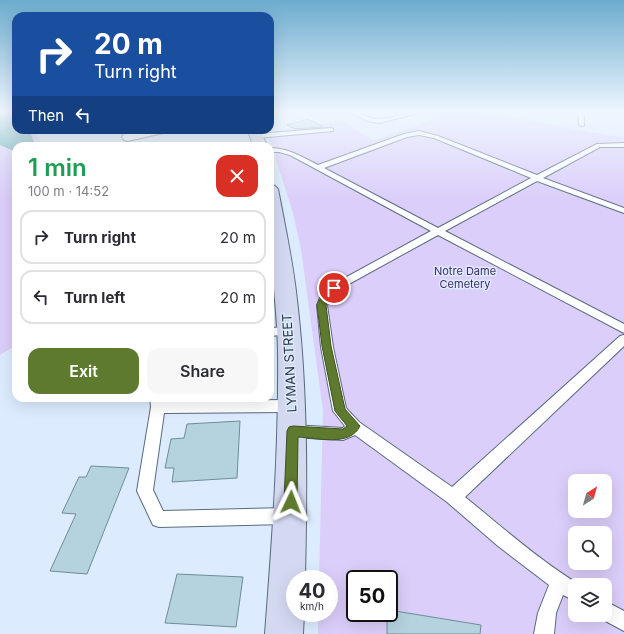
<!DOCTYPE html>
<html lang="en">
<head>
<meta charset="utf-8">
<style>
  body { margin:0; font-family:Inter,sans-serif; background:#f7f7f7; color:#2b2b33; height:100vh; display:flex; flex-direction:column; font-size:15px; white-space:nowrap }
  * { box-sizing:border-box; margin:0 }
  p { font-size:13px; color:#7c7c81 }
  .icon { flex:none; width:22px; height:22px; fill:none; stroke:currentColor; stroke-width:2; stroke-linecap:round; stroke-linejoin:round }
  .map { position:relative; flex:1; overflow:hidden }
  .side { position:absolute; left:12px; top:142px; width:262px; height:260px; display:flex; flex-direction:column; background:#fff; border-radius:12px; box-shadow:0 4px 16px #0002 }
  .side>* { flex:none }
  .guide { position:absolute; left:12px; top:12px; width:262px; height:122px; border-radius:12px; box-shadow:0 4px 16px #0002; background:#1a4fa0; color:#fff; overflow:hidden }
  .needle { width:26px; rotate:37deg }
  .fabs { position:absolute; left:568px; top:474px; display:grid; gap:8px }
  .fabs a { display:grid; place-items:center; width:44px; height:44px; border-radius:8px; background:#fff; box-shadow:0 4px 16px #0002; font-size:20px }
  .speed { position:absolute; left:286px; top:570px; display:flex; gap:8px; font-size:20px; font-weight:700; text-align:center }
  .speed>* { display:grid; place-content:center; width:52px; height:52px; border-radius:50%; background:#fff; box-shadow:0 4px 16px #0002; line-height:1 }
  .speed small { font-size:10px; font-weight:400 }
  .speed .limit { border:2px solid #111; border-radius:6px; background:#fff; color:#111 }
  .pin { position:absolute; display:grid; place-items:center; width:34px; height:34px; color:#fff; margin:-17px; border:2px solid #fff; border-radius:50%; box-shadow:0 1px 4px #0007 }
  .me { position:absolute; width:44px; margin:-22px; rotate:2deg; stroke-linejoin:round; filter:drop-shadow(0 0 3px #0008) }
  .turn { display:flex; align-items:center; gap:14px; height:84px; padding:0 16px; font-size:18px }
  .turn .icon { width:52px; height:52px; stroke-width:2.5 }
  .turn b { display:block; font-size:28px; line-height:34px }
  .then { display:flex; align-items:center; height:38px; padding:0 16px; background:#0003; gap:8px; font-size:15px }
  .round { display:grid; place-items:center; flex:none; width:42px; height:42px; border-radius:12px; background:#f7f7f7 }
  .headline { display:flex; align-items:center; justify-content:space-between; height:68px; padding:0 16px }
  h1 { font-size:24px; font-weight:600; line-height:30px; color:#1e9e55 }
  .cta { display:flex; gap:8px; margin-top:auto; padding:8px 16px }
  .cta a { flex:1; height:46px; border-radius:12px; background:#5e7a2e; color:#fff; font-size:16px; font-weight:600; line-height:46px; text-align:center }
  .cta a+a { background:#f7f7f7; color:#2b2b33 }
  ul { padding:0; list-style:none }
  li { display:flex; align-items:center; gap:12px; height:54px; margin:0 8px 6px; padding:0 8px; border:2px solid #e1e1e2; border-radius:12px }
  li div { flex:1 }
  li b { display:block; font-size:15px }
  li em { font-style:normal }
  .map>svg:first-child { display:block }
  .green { fill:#dbcefa; fill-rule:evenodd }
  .water { fill:#53a1a6 }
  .building { fill:#b4d3df; stroke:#6f8c98 }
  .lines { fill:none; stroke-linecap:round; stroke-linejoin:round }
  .service-casing { stroke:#596b7e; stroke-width:2 }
  .minor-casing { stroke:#596b7e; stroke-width:2 }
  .secondary-casing { stroke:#596b7e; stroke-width:2 }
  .service { fill:#fff; fill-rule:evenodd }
  .minor { fill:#fff; fill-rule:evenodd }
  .secondary { fill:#d4d9f2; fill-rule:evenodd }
  .route { fill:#5e7a2e; stroke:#3d4f1e }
  .labels { text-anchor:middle; stroke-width:3; stroke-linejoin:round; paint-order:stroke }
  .park-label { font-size:11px; fill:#442a6a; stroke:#dcecfe }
  .near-street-label { font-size:13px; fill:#2d353d; stroke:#dcecfe }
</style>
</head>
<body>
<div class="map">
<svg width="624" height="634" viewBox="0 0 624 634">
  <rect width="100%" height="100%" fill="#dcecfe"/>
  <g class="green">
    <polygon points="0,111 16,111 16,130 35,130 42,146 16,146 16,345 0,355"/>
    <path d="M456,111H474L624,138V634H318V613H329V579H319L323,411L301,249L293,213L268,134L340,120L374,141ZM575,481H605V511H575ZM575,533H605V563H575ZM355,579H389V613H355ZM575,585H605V615H575Z"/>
  </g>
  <polygon class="water" points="0,111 16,111 16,130 30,130 33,140 37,146 16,146 16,152 0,145"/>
  <g class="building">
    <polygon points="308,119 323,127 295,129 287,125"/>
    <polygon points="240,421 237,478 172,482 174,468 165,468 171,439 184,438 187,424"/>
    <polygon points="91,466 129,468 87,574 50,571 76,514 62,513 79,477 86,477"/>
    <polygon points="177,574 243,577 236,627 165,623"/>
    <polygon points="389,610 481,625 480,634 387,634 387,613 389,613"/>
  </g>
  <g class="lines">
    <defs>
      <g id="service">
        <path d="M349,111C360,111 368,120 379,119C396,118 410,111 427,111L379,123L367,121Z"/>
        <polygon points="578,111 584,111 584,126 579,125"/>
        <polygon points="331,128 333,129 333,131 257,138 254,136 257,134"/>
        <path d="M419,131L438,136L537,175L597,144L624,143V147H600L543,178L624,208V213L537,181L445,231L624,324V333L438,235L338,290L331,297L327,305L333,347L346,408L359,422L452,487L620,336L624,335V346L465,497C502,527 539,560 580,585H575V601L563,595L556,613L554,634H534L538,613L549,585L498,546L447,502L355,435L343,440L293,437L288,435L286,431L288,427L293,425L343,428L345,426L333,411L321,347L317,305L322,293L330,286L431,231L290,155L279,152H270V148C288,148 302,157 318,165L404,134ZM419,135L434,138L531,178L438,228L324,168L407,137Z"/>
        <polygon points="270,281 284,281 289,284 284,287 270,287"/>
        <polygon points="288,327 292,328 294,331 292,334 270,336 270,328"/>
        <polygon points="150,398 164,398 164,401 292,400 297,402 299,406 297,410 292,412 164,413 153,490 163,511 288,508 294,510 296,516 294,522 288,524 159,527 153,525 137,491 151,407"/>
        <polygon points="605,601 624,611 624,631 598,617 598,615 605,615"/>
      </g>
      <polygon id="minor" points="145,130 169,130 167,132 128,141 124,140 122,137 124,134"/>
      <g id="secondary">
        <polygon points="248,130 260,130 267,146 253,146"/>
        <path d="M270,184L275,186L278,189C285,226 293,262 297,300C308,392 307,486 305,579H295V613H304L303,634H265C272,542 279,449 278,356C278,317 272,278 270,239C269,221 270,202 270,184Z"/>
      </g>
    </defs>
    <use href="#service" class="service-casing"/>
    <use href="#minor" class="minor-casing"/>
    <use href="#secondary" class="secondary-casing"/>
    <use href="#service" class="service"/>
    <use href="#minor" class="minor"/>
    <use href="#secondary" class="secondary"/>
  </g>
  <linearGradient id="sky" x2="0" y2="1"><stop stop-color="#6cacce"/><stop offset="0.56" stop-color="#eff6ff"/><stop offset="1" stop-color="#eff6ff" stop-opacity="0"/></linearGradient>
  <rect width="624" height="200" fill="url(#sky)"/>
  <path class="route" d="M334,286L338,288L330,297L326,305L331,346L345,409L360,426C350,447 317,438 298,437L297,502L295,507L291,509L286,507L284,502L287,431L289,427L293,426L343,429L347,426L335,411L322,346L317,305L323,293Z"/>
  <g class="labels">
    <g class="park-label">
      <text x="465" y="275">Notre Dame<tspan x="465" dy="13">Cemetery</tspan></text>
    </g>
    <g class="near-street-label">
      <text transform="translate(289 363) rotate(-93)" y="5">LYMAN STREET</text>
    </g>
  </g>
</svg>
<div class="fabs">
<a><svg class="needle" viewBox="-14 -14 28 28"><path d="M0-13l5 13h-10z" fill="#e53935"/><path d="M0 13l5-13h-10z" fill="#7c7c81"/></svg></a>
<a><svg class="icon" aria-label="search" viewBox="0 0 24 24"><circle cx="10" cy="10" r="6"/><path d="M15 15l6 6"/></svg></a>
<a><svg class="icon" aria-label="layers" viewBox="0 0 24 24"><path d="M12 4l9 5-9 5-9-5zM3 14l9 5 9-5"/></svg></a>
</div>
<div class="speed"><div>40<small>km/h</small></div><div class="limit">50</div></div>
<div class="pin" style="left:334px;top:288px;background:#d93025"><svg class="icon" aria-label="arrive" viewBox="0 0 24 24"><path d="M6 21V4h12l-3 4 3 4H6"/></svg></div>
<svg class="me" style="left:291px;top:502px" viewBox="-20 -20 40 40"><path d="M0-17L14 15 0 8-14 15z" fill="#5e7a2e" stroke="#fff" stroke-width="4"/></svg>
<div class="guide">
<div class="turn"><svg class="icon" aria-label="right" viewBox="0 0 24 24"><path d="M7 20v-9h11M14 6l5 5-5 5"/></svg><div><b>20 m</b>Turn right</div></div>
<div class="then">Then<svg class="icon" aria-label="left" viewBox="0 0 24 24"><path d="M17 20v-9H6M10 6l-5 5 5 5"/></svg></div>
</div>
<section class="side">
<div class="headline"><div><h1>1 min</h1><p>100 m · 14:52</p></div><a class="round" style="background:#d93025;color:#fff"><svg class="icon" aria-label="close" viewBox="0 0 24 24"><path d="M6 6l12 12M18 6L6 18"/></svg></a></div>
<ul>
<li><svg class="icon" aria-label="right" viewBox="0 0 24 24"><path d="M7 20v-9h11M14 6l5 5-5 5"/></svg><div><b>Turn right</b></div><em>20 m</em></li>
<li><svg class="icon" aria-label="left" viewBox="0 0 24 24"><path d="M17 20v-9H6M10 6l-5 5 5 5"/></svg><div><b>Turn left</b></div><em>20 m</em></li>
</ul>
<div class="cta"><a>Exit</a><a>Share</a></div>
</section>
</div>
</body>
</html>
